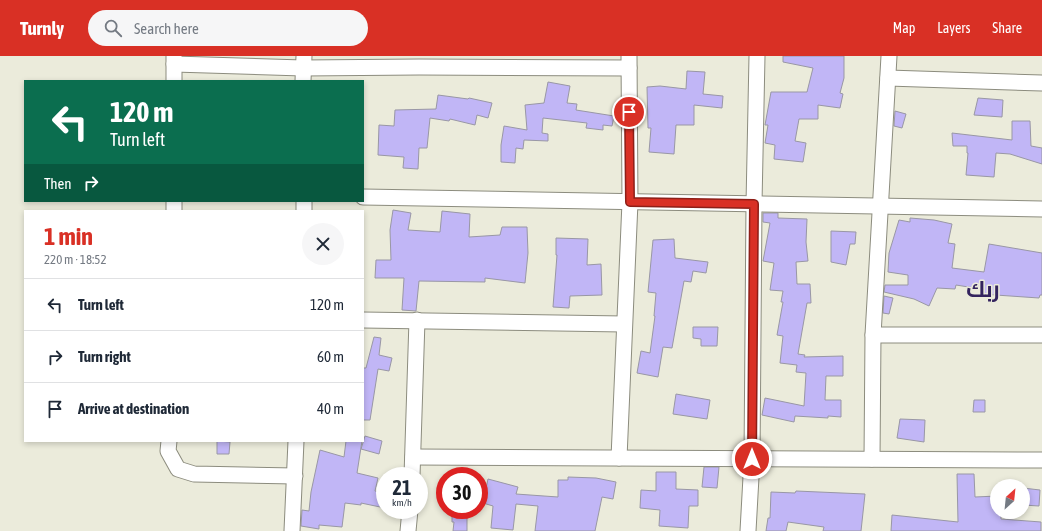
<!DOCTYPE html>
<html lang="en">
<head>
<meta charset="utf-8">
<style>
  body { margin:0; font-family:"Asap Condensed",Cairo,sans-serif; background:#f6f6f7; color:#1f2937; height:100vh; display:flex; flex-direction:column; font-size:15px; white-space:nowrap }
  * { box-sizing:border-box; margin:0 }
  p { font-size:13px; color:#747a83 }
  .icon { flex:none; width:22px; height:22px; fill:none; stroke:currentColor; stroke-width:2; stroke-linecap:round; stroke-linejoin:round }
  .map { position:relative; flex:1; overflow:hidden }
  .sheet { position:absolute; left:24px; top:154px; width:340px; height:232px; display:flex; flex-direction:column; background:#fff; border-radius:0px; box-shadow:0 2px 6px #0003 }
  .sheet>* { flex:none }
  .guide { position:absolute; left:24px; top:24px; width:340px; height:122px; border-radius:0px; box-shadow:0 2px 6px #0003; background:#0b6e4f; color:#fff; overflow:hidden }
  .needle { width:26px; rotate:27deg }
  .buttons { position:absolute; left:990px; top:423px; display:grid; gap:8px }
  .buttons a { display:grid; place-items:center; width:40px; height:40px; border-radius:50%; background:#fff; box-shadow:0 2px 6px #0003; font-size:20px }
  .speed { position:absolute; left:376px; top:411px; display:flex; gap:8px; font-size:20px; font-weight:700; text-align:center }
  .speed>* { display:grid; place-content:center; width:52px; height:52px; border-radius:50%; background:#fff; box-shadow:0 2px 6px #0003; line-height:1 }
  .speed small { font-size:10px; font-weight:400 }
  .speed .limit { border:6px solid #d22; background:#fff; color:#111 }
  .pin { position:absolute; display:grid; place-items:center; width:34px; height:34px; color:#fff; margin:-17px; border:2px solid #fff; border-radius:50%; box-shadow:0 1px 4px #0007 }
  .me { position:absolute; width:44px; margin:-22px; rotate:0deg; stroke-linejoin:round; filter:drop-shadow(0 0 3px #0008) }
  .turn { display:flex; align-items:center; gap:14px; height:84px; padding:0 20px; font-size:18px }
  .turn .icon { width:52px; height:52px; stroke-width:2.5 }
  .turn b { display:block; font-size:28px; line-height:34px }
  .then { display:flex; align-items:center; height:38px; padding:0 20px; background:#0003; gap:8px; font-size:15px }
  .round { display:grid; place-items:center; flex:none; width:42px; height:42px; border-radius:21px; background:#f6f6f7 }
  .overview { display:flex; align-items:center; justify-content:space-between; height:68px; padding:0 20px }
  h1 { font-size:24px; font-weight:700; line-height:30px; color:#d93025 }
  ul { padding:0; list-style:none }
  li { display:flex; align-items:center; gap:12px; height:52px; padding:0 20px; border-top:1px solid #e0e1e3 }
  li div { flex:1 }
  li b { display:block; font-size:15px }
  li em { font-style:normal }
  header { display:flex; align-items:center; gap:24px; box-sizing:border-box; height:56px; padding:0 20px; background:#d93025; color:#fff }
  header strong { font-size:19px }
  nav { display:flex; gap:22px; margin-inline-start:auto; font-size:14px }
  .search { width:280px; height:36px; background:#f6f6f7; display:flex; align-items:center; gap:10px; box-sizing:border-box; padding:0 14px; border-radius:22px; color:#747a83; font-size:15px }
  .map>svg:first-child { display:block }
  .building { fill:#c1b6f6; stroke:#9997a5 }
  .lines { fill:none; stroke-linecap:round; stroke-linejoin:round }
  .minor-casing { stroke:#8c8c7e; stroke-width:17 }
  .minor { stroke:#fff; stroke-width:15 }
  .route-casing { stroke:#8d1f18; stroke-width:10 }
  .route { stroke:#d93025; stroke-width:7 }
  .labels { text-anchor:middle; stroke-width:3; stroke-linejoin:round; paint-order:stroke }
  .town-label { font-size:22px; font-weight:bold; fill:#33235e; stroke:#ebebdb }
</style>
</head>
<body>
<header>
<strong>Turnly</strong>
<div class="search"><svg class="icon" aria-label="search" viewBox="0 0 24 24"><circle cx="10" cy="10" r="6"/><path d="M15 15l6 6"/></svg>Search here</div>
<nav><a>Map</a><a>Layers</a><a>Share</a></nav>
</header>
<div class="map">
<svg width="1042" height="475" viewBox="0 0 1042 475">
  <rect width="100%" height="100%" fill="#ebebdb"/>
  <g class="building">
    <polygon points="783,0 844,0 844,22 840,37 843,38 840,52 818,49 818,63 799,63 795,85 806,87 803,106 774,103 775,89 765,87 768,69 765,69 771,36 807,36 813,12 783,6"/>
    <polygon points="687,15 705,16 703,38 723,40 722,52 694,49 694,69 676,69 674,98 649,96 651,72 648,72 647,31 660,30 686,33"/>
    <polygon points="548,26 570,30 567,47 577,48 576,54 614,60 612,70 603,69 603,74 586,72 587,67 543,62 542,77 548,78 548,85 524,84 523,93 516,92 515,107 501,106 501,89 504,70 527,74 525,49 544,47"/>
    <polygon points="438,39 468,43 469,42 492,47 488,62 477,59 475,69 450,63 449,65 430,62 427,92 419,92 418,113 403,112 404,101 378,99 379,69 394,70 395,54 436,53"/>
    <polygon points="978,42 1003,44 1002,61 974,59"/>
    <polygon points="895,55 906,58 902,72 894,70"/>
    <polygon points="1012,65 1030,65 1031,90 1042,92 1042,108 1010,98 996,97 994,121 966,119 968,97 967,97 967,90 953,90 952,77 1012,84"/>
    <polygon points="393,154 411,157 408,174 440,176 442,155 470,158 469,181 500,179 502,171 527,171 528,197 525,227 485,222 485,226 419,225 416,255 402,254 404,222 375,222 376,204 391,204 390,174"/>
    <polygon points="763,157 778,157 778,162 807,163 806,186 808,205 796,206 797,228 810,228 811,247 807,247 798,298 805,299 804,301 843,300 843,320 826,320 825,344 841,344 841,361 828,360 828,362 795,360 794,366 762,359 765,342 804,350 806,317 796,316 797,309 780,307 783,280 777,279 783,246 781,246 783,235 770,234 774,207 763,205 770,167 763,166"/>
    <polygon points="910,162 934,164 952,168 948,187 955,188 952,212 984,216 989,188 1042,197 1042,239 1040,239 1039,242 981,238 981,233 956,229 955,233 937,232 929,250 914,243 884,236 885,229 908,229 908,219 888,216 889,197 899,164 910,166"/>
    <polygon points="831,175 856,176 855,188 850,188 846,209 831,206"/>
    <polygon points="556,182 588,183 587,209 601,208 602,239 570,240 569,252 553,251 557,199 556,199"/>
    <polygon points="674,183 675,202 708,206 706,217 693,215 691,226 684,225 672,292 663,291 658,321 637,317 641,295 650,297 655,260 654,260 656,237 648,236 653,184"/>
    <polygon points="884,240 893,242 889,258 883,257"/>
    <polygon points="693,271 718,271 717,290 701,290 701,283 693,282"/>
    <polygon points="374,281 381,282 379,299 392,302 389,315 378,313 370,364 363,364 363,312 366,312"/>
    <polygon points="676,338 710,344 707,363 673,358"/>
    <polygon points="974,344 985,344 985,356 973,356"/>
    <polygon points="900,363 925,364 924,386 897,382"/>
    <polygon points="365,380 382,385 379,398 361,393"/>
    <polygon points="217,385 230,386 229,398 217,398"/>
    <polygon points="346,385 362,385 357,417 378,422 375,435 385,437 385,452 361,447 361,449 345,447 342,471 319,469 319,473 301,470 302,454 309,455 311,436 320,394 344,401"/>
    <polygon points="704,411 719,411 717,432 702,431"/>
    <polygon points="656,416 676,416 676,433 698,434 698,450 689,450 688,472 659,470 660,454 640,452 641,434 656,435"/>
    <polygon points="957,418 974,418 975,441 997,440 997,456 1001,456 1001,463 1041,466 1041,475 891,475 892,459 958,466"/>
    <polygon points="568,421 596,422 616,426 613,443 602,441 595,475 535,475 538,450 516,448 513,474 491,472 493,450 483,447 488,423 518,431 516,438 558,441 558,424 568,424"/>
    <polygon points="1023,432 1040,434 1039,450 1023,449"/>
    <polygon points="796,435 865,438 861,475 823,475 824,471 788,466 786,475 766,475 768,462 770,462 771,436 795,437"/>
    <polygon points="452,454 467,454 467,475 453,475 454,466 452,466"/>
  </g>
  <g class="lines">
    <defs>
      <g id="minor">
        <polyline points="174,0 174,25"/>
        <polyline points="174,8 303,12 419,11 629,12"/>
        <polyline points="888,22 1042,27"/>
        <polyline points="303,25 304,0"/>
        <polyline points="363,141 1042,153"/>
        <polyline points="174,155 174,145"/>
        <polyline points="304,155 304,145"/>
        <polyline points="363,264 624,268"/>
        <polyline points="873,279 1042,279"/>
        <polyline points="169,385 168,395 178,413 194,418 295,420"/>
        <polyline points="413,401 1042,404"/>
        <polyline points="619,402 630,146 629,0"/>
        <polyline points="872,403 873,279 889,0"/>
        <polyline points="412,420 417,264"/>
        <polyline points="292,475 296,385"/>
        <polyline points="408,475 410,454"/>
        <polyline points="748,475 752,403 754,148 757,0"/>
      </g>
    </defs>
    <use href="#minor" class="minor-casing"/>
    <use href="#minor" class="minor"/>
  </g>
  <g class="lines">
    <defs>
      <polyline id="route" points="629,56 630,146 754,148 752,403"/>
    </defs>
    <use href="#route" class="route-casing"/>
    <use href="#route" class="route"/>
  </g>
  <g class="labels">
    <g class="town-label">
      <text x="983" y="241">ربك</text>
    </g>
  </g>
</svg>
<div class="buttons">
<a><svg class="needle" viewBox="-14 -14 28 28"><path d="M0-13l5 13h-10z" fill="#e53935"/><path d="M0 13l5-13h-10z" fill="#747a83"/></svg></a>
</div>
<div class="speed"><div>21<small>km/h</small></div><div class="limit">30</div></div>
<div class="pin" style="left:629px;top:56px;background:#d93025"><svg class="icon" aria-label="arrive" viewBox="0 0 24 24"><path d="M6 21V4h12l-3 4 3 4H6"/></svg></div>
<svg class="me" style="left:752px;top:403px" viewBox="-20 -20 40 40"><circle r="17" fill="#d93025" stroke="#fff" stroke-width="3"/><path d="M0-11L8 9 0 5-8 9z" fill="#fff"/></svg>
<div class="guide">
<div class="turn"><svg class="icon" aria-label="left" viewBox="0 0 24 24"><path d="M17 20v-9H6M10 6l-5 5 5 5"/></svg><div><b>120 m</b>Turn left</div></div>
<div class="then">Then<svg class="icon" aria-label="right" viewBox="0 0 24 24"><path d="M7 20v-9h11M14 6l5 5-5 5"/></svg></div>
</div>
<section class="sheet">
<div class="overview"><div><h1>1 min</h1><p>220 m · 18:52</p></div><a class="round"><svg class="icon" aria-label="close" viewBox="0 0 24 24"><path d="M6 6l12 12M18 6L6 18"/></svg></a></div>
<ul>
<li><svg class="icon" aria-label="left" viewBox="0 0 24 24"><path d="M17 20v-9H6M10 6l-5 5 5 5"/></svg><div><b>Turn left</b></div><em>120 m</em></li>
<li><svg class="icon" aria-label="right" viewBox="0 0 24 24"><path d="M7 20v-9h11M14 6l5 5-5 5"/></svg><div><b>Turn right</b></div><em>60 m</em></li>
<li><svg class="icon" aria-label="arrive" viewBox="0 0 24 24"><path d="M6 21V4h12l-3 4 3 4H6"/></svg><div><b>Arrive at destination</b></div><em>40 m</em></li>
</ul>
</section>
</div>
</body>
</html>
